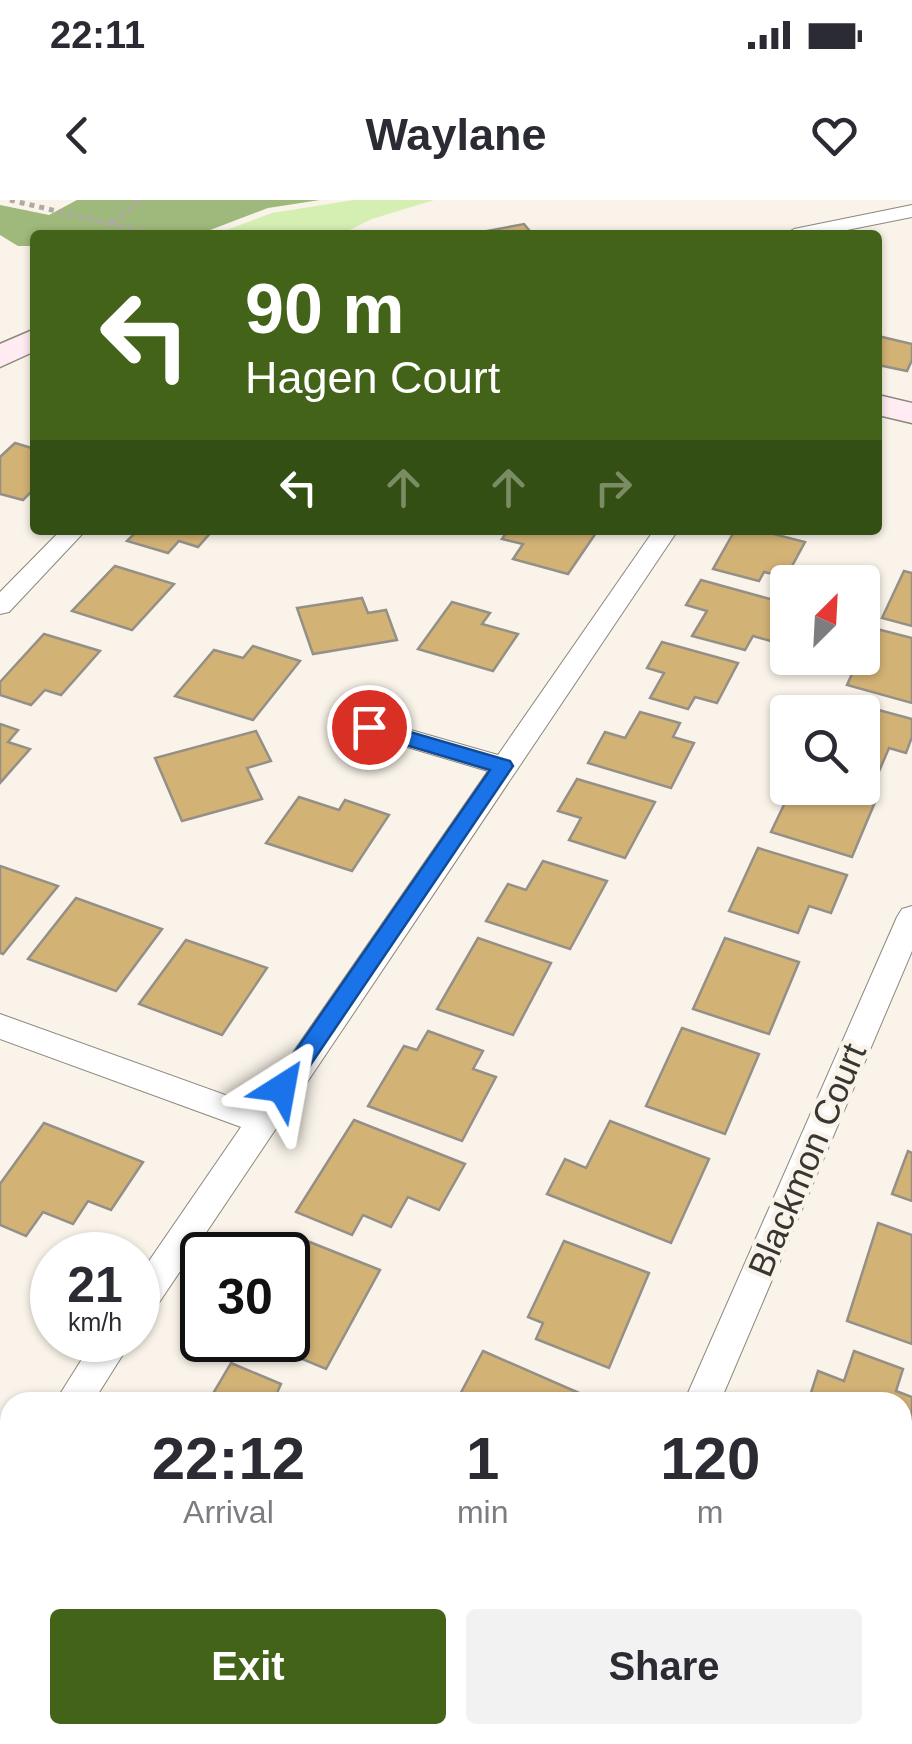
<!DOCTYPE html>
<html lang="en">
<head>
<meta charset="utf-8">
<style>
  body { margin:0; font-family:Arial,sans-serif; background:#f2f2f3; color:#2b2b33; height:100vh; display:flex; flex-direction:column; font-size:38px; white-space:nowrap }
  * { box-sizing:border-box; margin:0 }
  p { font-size:32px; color:#7c7c81 }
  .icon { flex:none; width:55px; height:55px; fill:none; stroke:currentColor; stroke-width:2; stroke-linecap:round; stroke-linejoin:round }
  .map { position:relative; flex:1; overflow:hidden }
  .details { position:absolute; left:0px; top:1192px; width:912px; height:352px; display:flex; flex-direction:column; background:#fff; border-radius:30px 30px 0 0; box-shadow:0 2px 8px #0004 }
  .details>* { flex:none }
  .hud { position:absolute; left:30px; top:30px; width:852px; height:305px; border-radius:10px; box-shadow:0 2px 8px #0004; background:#426318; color:#fff; overflow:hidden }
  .needle { width:65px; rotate:24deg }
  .buttons { position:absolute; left:770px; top:365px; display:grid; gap:20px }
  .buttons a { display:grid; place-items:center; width:110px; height:110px; border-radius:10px; background:#fff; box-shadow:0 2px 8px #0004; font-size:50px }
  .speed { position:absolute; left:30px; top:1032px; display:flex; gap:20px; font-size:50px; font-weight:700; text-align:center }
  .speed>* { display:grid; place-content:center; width:130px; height:130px; border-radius:50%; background:#fff; box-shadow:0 2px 8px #0004; line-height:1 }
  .speed small { font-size:25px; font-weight:400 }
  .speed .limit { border:5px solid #111; border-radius:15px; background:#fff; color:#111 }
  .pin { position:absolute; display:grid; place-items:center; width:85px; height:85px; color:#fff; margin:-42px; border:5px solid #fff; border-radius:50%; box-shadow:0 2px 10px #0007 }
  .me { position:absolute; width:110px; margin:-55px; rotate:34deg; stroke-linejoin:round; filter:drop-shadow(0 0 8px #0008) }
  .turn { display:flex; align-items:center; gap:35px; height:210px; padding:0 50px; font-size:45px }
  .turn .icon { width:130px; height:130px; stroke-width:2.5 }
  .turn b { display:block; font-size:70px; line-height:85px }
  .lanes { display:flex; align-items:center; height:95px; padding:0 50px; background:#0003; justify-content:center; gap:50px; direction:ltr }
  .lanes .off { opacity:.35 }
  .eta { display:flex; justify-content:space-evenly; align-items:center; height:170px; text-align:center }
  .eta b { font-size:60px; font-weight:600; line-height:70px }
  .cta { display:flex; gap:20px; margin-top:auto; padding:20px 50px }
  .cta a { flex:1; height:115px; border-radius:10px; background:#426318; color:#fff; font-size:40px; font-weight:600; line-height:115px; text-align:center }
  .cta a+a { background:#f2f2f3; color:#2b2b33 }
  .status { display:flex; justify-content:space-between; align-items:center; height:70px; padding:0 50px; background:#fff; direction:ltr }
  .status svg { height:28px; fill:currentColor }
  header { display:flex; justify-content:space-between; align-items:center; height:130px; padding:0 50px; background:#fff; font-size:45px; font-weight:600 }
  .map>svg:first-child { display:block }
  .green { fill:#d5eeb2 }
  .forest { fill:#9fb87b }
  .building { fill:#d3b276; stroke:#959087; stroke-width:2.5 }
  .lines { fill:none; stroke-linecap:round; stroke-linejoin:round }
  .street-casing { stroke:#8c877d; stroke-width:2 }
  .secondary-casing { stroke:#8c877d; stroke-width:3 }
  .path { stroke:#afaba3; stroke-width:5; stroke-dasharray:5 5; stroke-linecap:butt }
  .street { fill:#fff; fill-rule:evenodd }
  .secondary { fill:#ffecf2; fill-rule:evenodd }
  .route { fill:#1a73e8; stroke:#114b97; stroke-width:2.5 }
  .labels { text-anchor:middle; stroke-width:9; stroke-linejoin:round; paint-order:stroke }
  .street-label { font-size:35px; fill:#383632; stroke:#f9f3e9 }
</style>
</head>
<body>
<div class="status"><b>22:11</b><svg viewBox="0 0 49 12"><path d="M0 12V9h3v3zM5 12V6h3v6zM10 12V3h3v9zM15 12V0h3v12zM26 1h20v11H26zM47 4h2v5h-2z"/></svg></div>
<header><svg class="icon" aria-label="back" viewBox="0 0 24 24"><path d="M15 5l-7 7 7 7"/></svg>Waylane<svg class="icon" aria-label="heart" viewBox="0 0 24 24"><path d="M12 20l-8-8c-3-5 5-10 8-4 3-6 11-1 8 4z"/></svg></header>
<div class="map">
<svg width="912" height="1544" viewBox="0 0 912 1544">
  <rect width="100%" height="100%" fill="#f9f3e9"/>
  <polygon class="green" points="354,0 434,0 372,19 339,35 213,35 272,13"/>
  <polygon class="forest" points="77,0 320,0 268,8 197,35 35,35 35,46 18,46 0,35 0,5 49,15"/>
  <g class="building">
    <polygon points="524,24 533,35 466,35"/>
    <polygon points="878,136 912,144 912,160 907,171 878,165"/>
    <polygon points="15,243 35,249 35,288 23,300 0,294 0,257"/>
    <polygon points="138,330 213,330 198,347 179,341 168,353 127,341"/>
    <polygon points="508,330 598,330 568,374 513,359 523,344 502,339"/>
    <polygon points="735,330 758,330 805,342 786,377 764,372 759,381 713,369"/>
    <polygon points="115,366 174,384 132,430 72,411"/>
    <polygon points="904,371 912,373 912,426 882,418"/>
    <polygon points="701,380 788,404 788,416 774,442 753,436 745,450 692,436 707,411 686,405"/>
    <polygon points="362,398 368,413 386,410 397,440 313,454 297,408"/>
    <polygon points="452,402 490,413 482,424 518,434 493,471 418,449"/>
    <polygon points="873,428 912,438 912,503 847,485 859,458 862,458"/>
    <polygon points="44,434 100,451 61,495 45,490 31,505 0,495 0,482"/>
    <polygon points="662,442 738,463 717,503 695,497 688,509 650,498 664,473 647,468"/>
    <polygon points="253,446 300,461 253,520 175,496 214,450 243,458"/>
    <polygon points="838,499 912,519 912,537 906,553 889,548 877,576 862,572 862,512 831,512"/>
    <polygon points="640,512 680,523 673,537 694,543 671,588 588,563 605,532 625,538"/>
    <polygon points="0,524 18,530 8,542 30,549 0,583"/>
    <polygon points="256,531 271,561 247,568 262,599 182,621 155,558"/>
    <polygon points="577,579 655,602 625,658 569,640 581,618 558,611"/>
    <polygon points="792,588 820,593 823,588 853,588 878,595 852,657 771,632"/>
    <polygon points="299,597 339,610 345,600 389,615 352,671 266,643"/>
    <polygon points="758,648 847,675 831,713 809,706 798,733 729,711"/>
    <polygon points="543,661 607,681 570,749 486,721 508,684 526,690"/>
    <polygon points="0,666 58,686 3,754 0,753"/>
    <polygon points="76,698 162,729 116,791 28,759"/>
    <polygon points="478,738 551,763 513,835 437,809"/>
    <polygon points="725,738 799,762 769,834 693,809"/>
    <polygon points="186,740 267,768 222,835 139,804"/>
    <polygon points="682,828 759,854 725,934 646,906"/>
    <polygon points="428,831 483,851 473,869 496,877 462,941 368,906 404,846 417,850"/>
    <polygon points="354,920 465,964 439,1010 408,997 391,1027 363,1015 352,1035 296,1012"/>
    <polygon points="610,921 709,959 671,1043 547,994 565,959 586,968"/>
    <polygon points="44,923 143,962 111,1010 88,1001 73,1024 43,1012 26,1036 0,1025 0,984"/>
    <polygon points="908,951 912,953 912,1001 892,994"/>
    <polygon points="878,1023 912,1035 912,1144 847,1121"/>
    <polygon points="292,1035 380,1070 326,1169 257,1140 288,1140 288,1055 280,1055"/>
    <polygon points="564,1041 649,1073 609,1168 536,1139 543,1123 528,1117"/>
    <polygon points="483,1151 595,1200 456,1202"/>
    <polygon points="854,1151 903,1169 896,1191 912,1197 912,1223 902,1254 902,1202 808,1202 818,1171 844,1181"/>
    <polygon points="231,1163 281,1184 273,1202 208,1202"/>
    <polygon points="1,1419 10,1423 10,1535 59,1535 76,1544 0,1544"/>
    <polygon points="297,1535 429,1535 425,1544 309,1544"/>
    <polygon points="727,1535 850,1535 848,1544 724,1544"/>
  </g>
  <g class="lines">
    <defs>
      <g id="street">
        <polygon points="912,5 912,17 822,35 784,35 794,29"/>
        <polygon points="61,330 86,330 9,412 0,414 0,392"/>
        <polygon points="654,330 678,330 150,1116 138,1120 138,1077 241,927 0,839 0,814 256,906 488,571 360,533 356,527 360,521 369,518 498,555"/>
        <polygon points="912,706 912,751 720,1202 684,1202 897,717 902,709"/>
        <polygon points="94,1140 132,1140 93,1202 55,1202"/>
        <polygon points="10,1277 10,1320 0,1324 0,1281"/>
        <polygon points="538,1535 580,1535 576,1544 534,1544"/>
      </g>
      <g id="secondary">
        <polygon points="35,129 35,151 0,167 0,144"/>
        <polygon points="878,195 912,203 912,223 878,215"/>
      </g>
    </defs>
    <use href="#street" class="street-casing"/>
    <use href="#secondary" class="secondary-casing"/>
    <g class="path">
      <polyline points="10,0 158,35"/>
      <polyline points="112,23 140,0"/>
    </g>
    <use href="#street" class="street"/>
    <use href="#secondary" class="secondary"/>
  </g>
  <polygon class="route" points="369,520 510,561 513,566 290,895 274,895 270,888 274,882 490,570 362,532 362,522"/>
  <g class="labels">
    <g class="street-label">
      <text transform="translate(807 960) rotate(-67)" y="12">Blackmon Court</text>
    </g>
  </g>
</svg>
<div class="buttons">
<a><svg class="needle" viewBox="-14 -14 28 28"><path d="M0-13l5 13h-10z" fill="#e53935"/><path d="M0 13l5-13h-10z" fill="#7c7c81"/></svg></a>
<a><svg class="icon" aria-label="search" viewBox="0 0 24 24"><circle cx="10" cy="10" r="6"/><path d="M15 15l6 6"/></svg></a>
</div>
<div class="speed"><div>21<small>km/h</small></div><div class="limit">30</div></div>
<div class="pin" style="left:369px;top:527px;background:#d93025"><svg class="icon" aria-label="arrive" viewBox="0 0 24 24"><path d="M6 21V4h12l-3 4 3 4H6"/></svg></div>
<svg class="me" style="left:282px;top:888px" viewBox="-20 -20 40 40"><path d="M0-17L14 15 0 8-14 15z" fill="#1a73e8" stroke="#fff" stroke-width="4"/></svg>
<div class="hud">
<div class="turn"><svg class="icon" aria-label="left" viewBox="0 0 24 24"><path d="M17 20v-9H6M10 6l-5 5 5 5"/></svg><div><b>90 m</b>Hagen Court</div></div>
<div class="lanes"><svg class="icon" aria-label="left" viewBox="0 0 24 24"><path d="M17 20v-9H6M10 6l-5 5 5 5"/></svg><svg class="icon off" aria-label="ahead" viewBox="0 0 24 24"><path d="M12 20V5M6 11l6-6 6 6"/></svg><svg class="icon off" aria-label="ahead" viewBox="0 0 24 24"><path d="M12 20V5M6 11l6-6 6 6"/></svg><svg class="icon off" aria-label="right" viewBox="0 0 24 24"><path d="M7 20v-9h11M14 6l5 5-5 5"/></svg></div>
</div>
<section class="details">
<div class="eta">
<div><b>22:12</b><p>Arrival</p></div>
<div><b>1</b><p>min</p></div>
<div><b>120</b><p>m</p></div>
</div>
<div class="cta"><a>Exit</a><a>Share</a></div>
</section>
</div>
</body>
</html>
